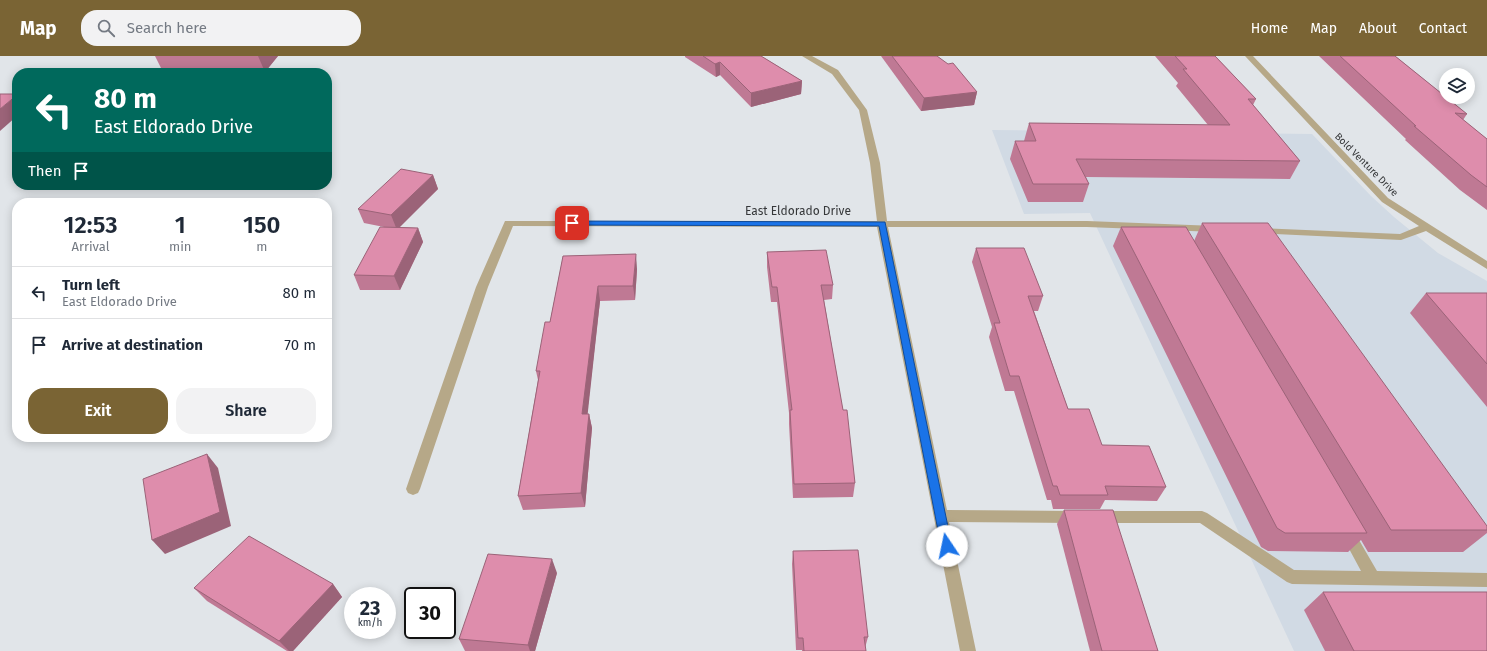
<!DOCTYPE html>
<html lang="en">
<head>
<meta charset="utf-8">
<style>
  body { margin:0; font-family:"Fira Sans",sans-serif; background:#f2f2f3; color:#1f2937; height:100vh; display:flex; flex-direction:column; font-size:15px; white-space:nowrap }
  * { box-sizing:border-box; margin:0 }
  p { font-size:13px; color:#747a83 }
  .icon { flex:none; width:22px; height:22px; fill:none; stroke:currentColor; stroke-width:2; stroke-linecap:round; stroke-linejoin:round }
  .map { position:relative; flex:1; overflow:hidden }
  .sheet { position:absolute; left:12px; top:142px; width:320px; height:244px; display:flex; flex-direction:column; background:#fff; border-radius:16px; box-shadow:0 2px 10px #0003 }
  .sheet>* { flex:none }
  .hud { position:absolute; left:12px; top:12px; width:320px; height:122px; border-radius:16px; box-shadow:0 2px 10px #0003; background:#00695c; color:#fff; overflow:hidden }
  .fabs { position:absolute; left:1439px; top:12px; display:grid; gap:8px }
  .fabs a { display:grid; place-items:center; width:36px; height:36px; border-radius:50%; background:#fff; box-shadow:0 2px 10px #0003; font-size:20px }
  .speed { position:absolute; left:344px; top:531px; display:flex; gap:8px; font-size:20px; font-weight:700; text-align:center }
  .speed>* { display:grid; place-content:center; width:52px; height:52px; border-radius:50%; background:#fff; box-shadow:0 2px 10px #0003; line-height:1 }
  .speed small { font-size:10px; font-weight:400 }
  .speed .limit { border:2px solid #111; border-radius:6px; background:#fff; color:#111 }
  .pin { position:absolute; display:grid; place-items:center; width:34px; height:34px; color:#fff; margin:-17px; border-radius:8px; box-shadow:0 2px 6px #0006 }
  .me { position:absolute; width:44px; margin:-22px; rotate:349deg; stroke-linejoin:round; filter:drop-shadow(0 0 3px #0008) }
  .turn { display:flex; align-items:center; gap:14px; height:84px; padding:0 16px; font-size:18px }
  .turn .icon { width:52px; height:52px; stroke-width:2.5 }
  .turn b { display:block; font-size:28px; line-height:34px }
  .then { display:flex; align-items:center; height:38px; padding:0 16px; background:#0003; gap:8px; font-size:15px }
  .eta { display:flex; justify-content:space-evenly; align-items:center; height:68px; text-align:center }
  .eta b { font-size:24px; font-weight:600; line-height:28px }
  .action { display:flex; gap:8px; margin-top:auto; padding:8px 16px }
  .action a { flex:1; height:46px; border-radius:16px; background:#7a6434; color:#fff; font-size:16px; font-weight:600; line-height:46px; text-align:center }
  .action a+a { background:#f2f2f3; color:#1f2937 }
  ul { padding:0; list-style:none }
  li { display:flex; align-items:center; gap:12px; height:52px; padding:0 16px; border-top:1px solid #e0e1e3 }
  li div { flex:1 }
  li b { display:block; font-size:15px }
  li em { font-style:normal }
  header { display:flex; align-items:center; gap:24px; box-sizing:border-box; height:56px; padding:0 20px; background:#7a6434; color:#fff }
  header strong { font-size:19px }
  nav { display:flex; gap:22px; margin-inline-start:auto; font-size:14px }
  .search { width:280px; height:36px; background:#f2f2f3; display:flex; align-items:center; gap:10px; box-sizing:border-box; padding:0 14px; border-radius:16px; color:#747a83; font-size:15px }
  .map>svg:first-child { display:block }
  .built { fill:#d1dae4 }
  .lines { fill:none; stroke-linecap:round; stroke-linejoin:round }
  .minor { fill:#b6a888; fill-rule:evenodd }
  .wall { fill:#bf7994 }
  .shaded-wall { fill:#9b6378 }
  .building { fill:#de8dac; stroke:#9b6378 }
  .route { fill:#1a73e8; stroke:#114b97 }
  .labels { text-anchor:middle; stroke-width:3; stroke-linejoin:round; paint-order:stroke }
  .far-street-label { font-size:10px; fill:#36383a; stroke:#e1e5e9 }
  .street-label { font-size:12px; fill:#36383a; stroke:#e1e5e9 }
</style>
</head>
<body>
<header>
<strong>Map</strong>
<div class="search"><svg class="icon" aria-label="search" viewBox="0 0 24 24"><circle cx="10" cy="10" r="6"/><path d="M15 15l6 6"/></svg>Search here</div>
<nav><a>Home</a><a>Map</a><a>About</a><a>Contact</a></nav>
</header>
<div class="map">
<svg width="1487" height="595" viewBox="0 0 1487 595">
  <rect width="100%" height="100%" fill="#e1e5e9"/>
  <polygon class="built" points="992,74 1312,78 1371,140 1394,161 1438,197 1487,225 1487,595 1294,595 1090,157 1024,158"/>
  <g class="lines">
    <g class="minor">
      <polygon points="802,0 812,0 838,14 867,54 880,107 887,165 1087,165 1216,170 1221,173 1216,176 1087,171 888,171 947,454 1076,455 1081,457 1083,461 1081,465 1076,467 949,466 976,595 960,595 877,171 513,170 488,231 420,433 418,437 413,439 408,437 406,433 476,231 505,165 877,165 870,107 859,54 832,18"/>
      <polygon points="1245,0 1253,0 1388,142 1487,205 1487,213 1426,175 1401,184 1255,177 1254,175 1255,173 1259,172 1400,178 1419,170 1382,146"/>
      <polygon points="1098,455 1202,455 1207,457 1294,514 1361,515 1340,476 1342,472 1347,470 1352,472 1377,515 1487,517 1487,531 1292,528 1287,526 1200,467 1098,467 1093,465 1091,461 1093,457"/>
    </g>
  </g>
  <g class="wall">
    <polygon points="155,0 278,0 265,16 163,16"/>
    <polygon points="685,0 761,0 802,25 801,38 751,51 720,19 716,21 685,1"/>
    <polygon points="881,0 937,0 977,36 974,49 921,55"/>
    <polygon points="1155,0 1215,0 1256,43 1253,49 1300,105 1290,123 1086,121 1089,128 1083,146 1028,146 1010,103 1015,85 1024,85 1029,67 1208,69 1176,30 1178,27"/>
    <polygon points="1319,0 1395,0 1467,58 1463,64 1487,83 1487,154 1460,134 1405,84 1406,83"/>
    <polygon points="433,119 438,133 399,171 418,172 423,186 400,234 360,234 354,219 384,171 364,167 358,153"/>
    <polygon points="1202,167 1487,470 1487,477 1463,496 1368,496 1361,484 1348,496 1268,495 1261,491 1113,190 1121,171 1194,185"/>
    <polygon points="976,192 1043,240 1038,255 1034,255 1068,353 1102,389 1166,431 1157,445 1105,444 1100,453 1053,453 1051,444 1047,444 1014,335 1005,335 989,281 992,271 972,206"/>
    <polygon points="767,196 833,229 832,243 824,244 855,427 853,441 793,442 789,368 789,357 777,246 771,246 767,211"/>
    <polygon points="563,200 637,213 635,244 600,245 587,358 589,358 592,372 585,451 523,454 518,440 538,324 536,315 550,266"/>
    <polygon points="1426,237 1487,237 1487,351 1410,257"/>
    <polygon points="1064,454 1158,595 1090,595 1057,468"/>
    <polygon points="793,495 868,581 865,592 866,595 802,595 802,594 796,594 792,508"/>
    <polygon points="557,517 535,595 465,595 459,583"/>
    <polygon points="333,528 342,541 293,595 287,595 207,545 194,532"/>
    <polygon points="1323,536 1487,595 1325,595 1304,554"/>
  </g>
  <g class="shaded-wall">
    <polygon points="258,0 278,0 265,16"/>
    <polygon points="720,6 720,19 716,21 715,8"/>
    <polygon points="802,25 801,38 751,51 751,37"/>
    <polygon points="977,36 974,49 921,55 924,42"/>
    <polygon points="17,39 17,60 0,75 0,53"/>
    <polygon points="433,119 438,133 397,174 391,159"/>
    <polygon points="418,172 423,186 400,234 394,220"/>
    <polygon points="636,198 637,213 635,244 633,230"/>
    <polygon points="598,230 600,245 586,373 582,358"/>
    <polygon points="589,358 592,372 585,451 581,437"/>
    <polygon points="207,398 218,412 231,470 165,498 152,484"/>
    <polygon points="552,503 557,517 535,595 530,595 528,589"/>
    <polygon points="333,528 342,541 293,595 289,595 279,585"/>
  </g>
  <g class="building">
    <polygon points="703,0 761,0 802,25 751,37 720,6 715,8"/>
    <polygon points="892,0 937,0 948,8 953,7 977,36 924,42"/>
    <polygon points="1175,0 1215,0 1256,43 1248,43 1300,105 1076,103 1089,128 1033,128 1015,85 1036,85 1029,67 1230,69 1183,13 1187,13"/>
    <polygon points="1340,0 1395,0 1467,58 1455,57 1487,83 1487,131 1471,119 1414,70 1416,70"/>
    <polygon points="0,38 17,38 17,39 0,53"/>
    <polygon points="401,113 433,119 391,159 358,153"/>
    <polygon points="1202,167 1268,167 1487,470 1487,474 1391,474"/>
    <polygon points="380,171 418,172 394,220 354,219"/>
    <polygon points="1121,171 1186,171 1367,477 1285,477 1277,472"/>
    <polygon points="976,192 1024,192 1043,240 1028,240 1068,353 1089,353 1102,389 1149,390 1166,431 1105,430 1108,439 1060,439 1057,430 1053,430 1019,320 1010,320 994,267 1000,267"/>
    <polygon points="826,194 833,229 821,229 843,354 847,354 855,427 794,428 790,354 792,354 777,231 772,231 767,196"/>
    <polygon points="636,198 633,230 598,230 582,358 589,358 581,437 518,440 540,315 536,315 545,266 550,266 563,200"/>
    <polygon points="1426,237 1487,237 1487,308"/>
    <polygon points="207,398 220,456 152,484 143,423"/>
    <polygon points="1064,454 1113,454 1158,595 1102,595"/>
    <polygon points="249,480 333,528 279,585 194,532"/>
    <polygon points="858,494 868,581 864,581 866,595 804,595 803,582 798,582 793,495"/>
    <polygon points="488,498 552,503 528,589 459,583"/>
    <polygon points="1323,536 1487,536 1487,595 1354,595"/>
  </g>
  <polygon class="route" points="569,165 885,166 952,490 951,494 947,495 943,494 941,490 879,170 572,169 569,169"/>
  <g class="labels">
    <g class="far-street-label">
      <text transform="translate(1367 108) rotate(45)" y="4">Bold Venture Drive</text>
    </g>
    <g class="street-label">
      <text x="798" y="159">East Eldorado Drive</text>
    </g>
  </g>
</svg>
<div class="fabs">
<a><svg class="icon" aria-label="layers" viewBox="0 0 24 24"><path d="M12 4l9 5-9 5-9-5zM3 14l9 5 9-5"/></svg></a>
</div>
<div class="speed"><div>23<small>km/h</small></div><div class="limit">30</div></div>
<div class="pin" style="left:572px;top:167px;background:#d93025"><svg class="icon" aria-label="arrive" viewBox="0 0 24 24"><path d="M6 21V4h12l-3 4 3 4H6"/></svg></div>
<svg class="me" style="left:947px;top:490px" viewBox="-20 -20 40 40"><circle r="19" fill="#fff"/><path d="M0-13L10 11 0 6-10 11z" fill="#1a73e8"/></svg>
<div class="hud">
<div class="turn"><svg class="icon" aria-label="left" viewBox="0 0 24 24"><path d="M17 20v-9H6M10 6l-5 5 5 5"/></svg><div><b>80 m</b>East Eldorado Drive</div></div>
<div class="then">Then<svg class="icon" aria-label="arrive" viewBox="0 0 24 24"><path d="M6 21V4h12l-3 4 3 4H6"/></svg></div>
</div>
<section class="sheet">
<div class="eta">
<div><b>12:53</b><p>Arrival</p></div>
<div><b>1</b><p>min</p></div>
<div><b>150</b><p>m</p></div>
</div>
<ul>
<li><svg class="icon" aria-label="left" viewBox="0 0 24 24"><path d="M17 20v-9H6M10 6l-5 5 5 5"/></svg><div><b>Turn left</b><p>East Eldorado Drive</p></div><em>80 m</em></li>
<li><svg class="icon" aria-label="arrive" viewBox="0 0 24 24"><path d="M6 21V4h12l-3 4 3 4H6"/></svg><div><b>Arrive at destination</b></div><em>70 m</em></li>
</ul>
<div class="action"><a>Exit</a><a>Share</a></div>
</section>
</div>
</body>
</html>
